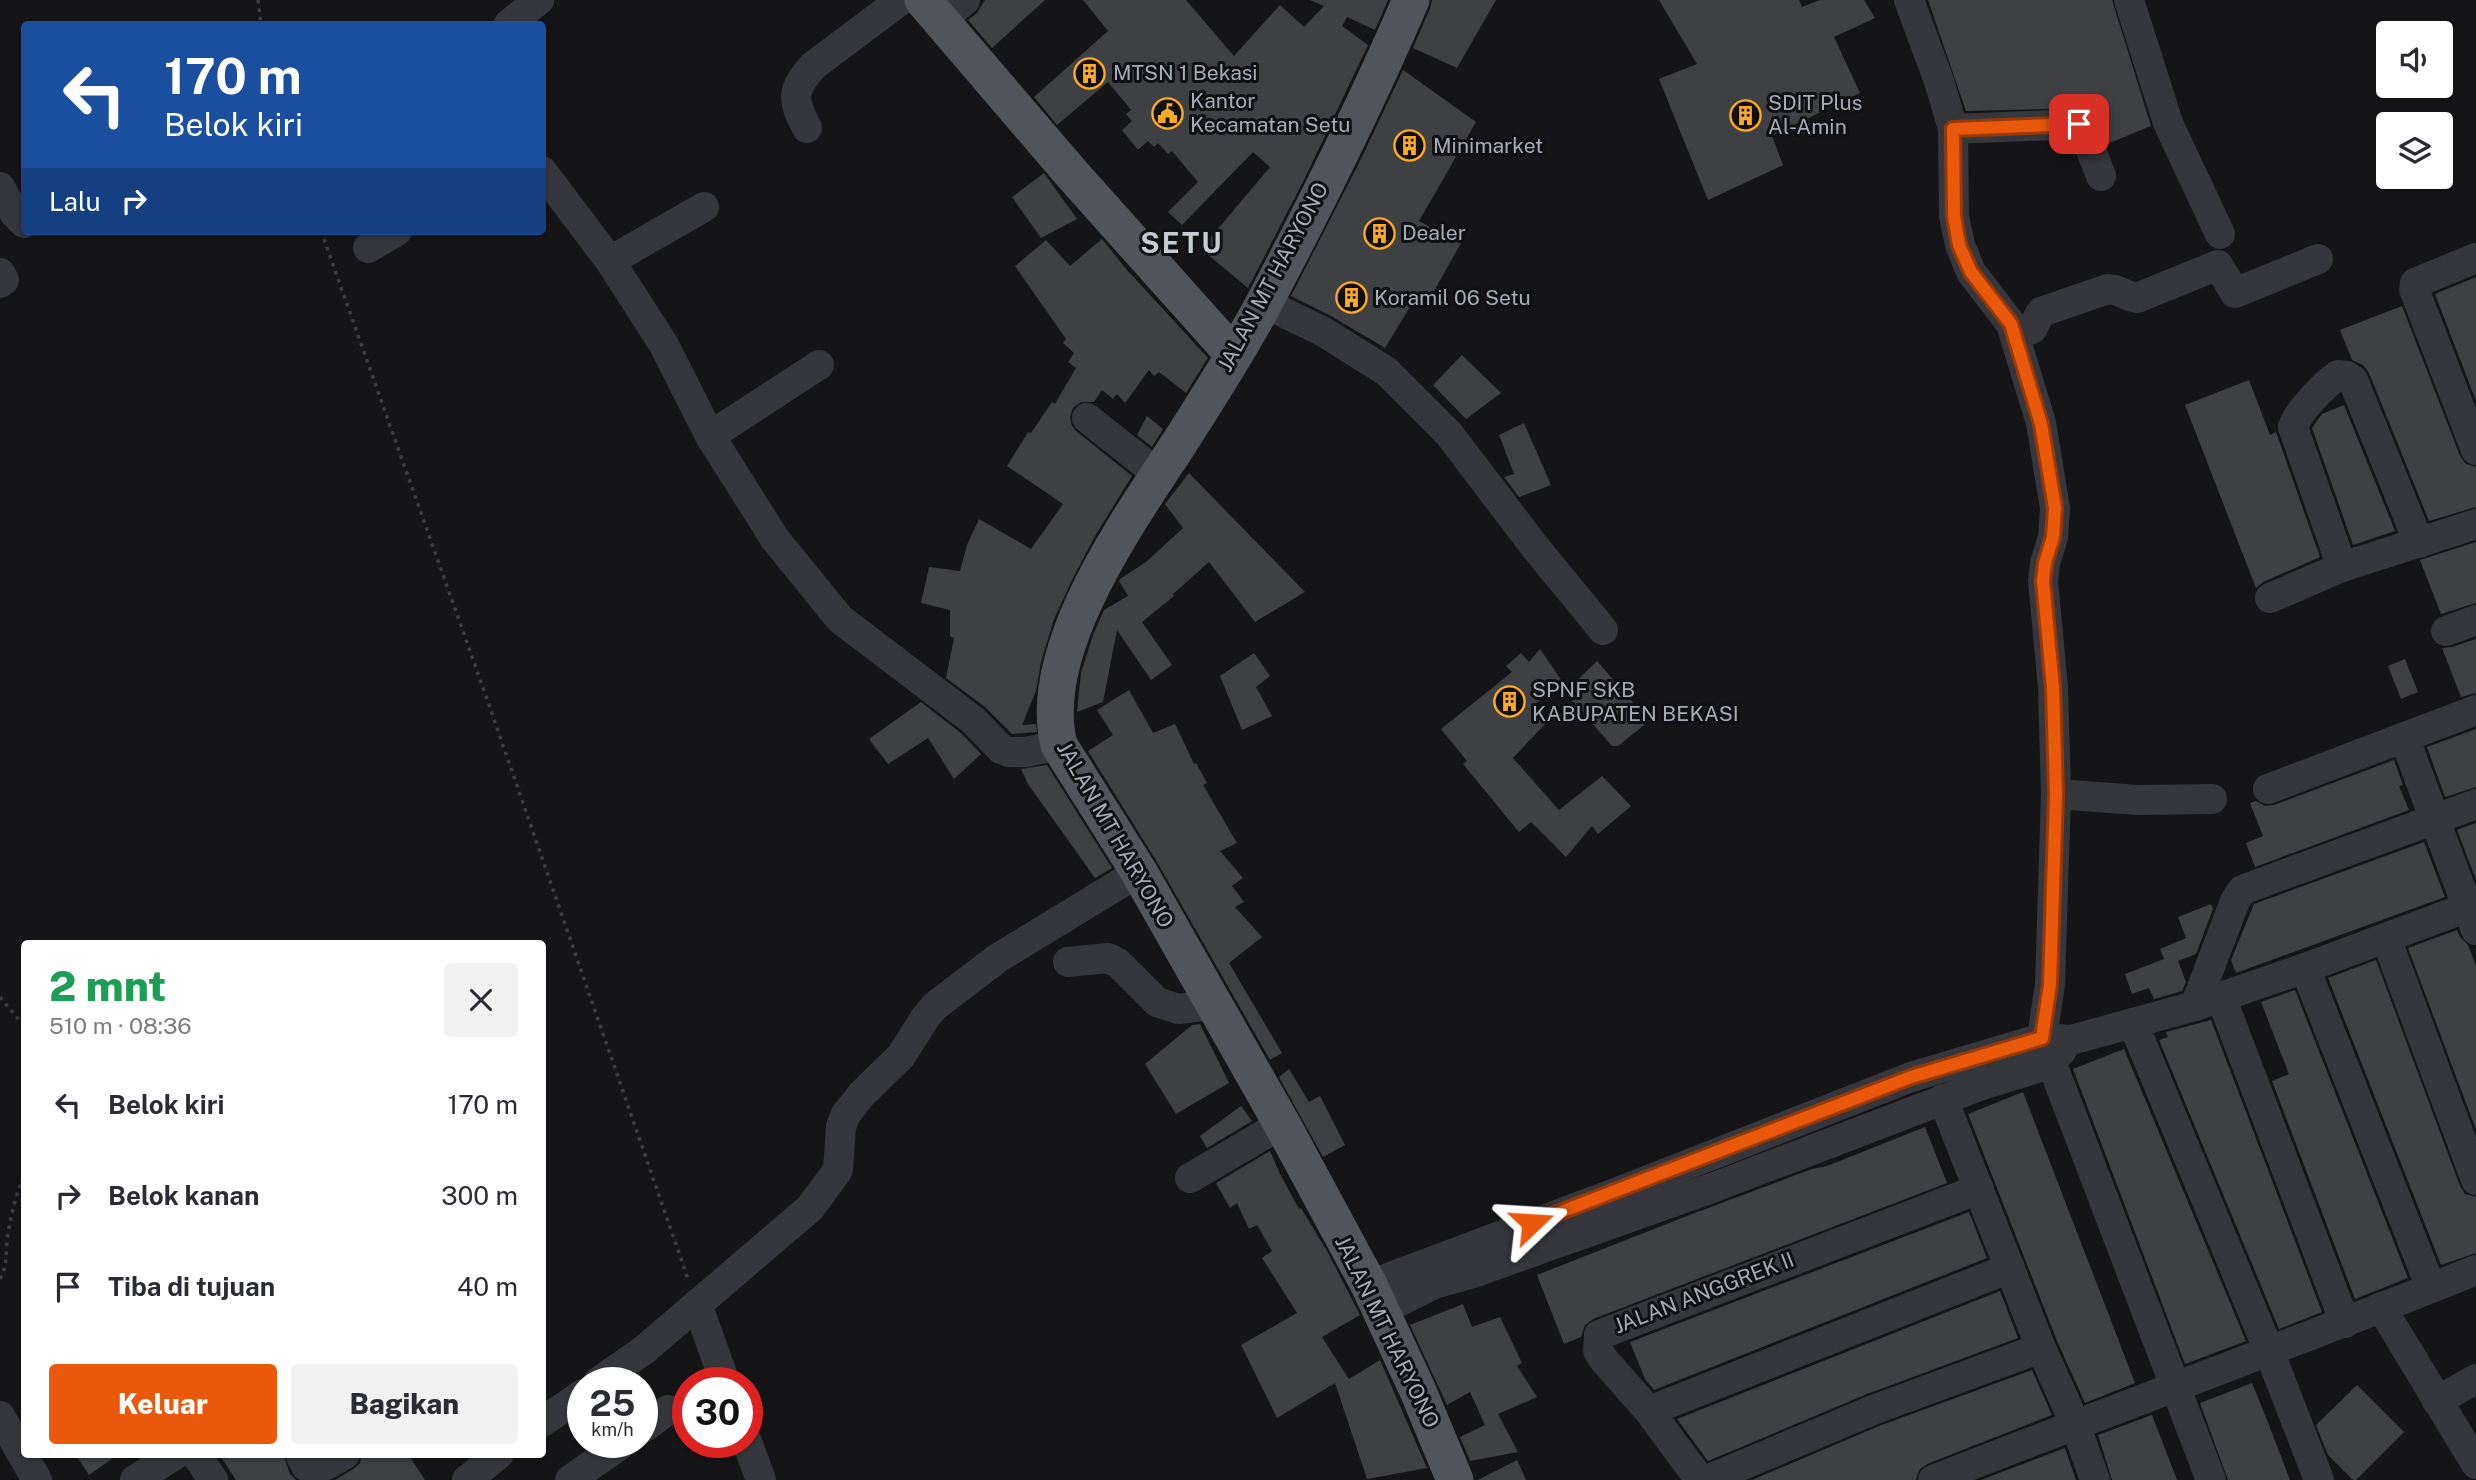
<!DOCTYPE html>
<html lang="id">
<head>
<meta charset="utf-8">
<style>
  body { margin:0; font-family:"Public Sans",sans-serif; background:#f2f2f3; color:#2b2b33; height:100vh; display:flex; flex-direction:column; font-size:26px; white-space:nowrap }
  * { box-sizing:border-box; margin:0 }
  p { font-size:23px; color:#7c7c81 }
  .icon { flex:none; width:38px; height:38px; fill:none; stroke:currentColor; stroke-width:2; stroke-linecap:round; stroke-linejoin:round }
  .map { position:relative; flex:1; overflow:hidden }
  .side { position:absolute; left:21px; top:940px; width:525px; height:518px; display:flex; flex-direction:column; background:#fff; border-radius:7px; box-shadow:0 2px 5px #0004 }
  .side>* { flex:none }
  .guide { position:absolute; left:21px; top:21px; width:525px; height:214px; border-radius:7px; box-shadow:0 2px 5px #0004; background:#1a4fa0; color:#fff; overflow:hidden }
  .tools { position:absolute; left:2376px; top:21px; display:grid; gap:14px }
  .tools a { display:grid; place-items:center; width:77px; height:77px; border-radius:7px; background:#fff; box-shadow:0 2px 5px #0004; font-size:35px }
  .speed { position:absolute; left:567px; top:1367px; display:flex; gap:14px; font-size:35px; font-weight:700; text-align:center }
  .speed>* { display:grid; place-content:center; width:91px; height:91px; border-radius:50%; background:#fff; box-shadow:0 2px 5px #0004; line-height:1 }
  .speed small { font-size:18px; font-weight:400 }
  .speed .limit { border:10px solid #d22; background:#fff; color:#111 }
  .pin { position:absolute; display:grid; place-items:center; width:60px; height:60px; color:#fff; margin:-30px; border-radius:14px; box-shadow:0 4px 10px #0006 }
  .me { position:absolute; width:77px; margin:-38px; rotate:70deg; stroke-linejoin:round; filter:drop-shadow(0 0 5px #0008) }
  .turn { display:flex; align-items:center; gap:24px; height:147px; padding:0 28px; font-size:32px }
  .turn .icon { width:91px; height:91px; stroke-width:2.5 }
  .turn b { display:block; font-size:49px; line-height:60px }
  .then { display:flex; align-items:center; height:66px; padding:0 28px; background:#0003; gap:14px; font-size:26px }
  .round { display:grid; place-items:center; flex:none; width:74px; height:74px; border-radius:7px; background:#f2f2f3 }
  .headline { display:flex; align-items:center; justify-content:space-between; height:119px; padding:0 28px }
  h1 { font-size:42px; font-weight:800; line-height:52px; color:#1e9e55 }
  .button { display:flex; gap:14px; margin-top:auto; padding:14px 28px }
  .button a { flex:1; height:80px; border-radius:7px; background:#ea580c; color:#fff; font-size:28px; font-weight:800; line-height:80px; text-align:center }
  .button a+a { background:#f2f2f3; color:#2b2b33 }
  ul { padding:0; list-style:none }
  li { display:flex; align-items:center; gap:21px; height:91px; padding:0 28px }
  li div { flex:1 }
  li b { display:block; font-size:26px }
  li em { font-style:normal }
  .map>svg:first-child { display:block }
  .building { fill:#3e4044 }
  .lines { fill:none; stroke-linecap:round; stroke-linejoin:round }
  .path { stroke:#3b3e43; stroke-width:3.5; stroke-dasharray:3.5 5; stroke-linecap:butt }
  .minor { stroke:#35373c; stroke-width:30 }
  .major { stroke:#51545b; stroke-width:37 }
  .route-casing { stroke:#983908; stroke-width:18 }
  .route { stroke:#ea580c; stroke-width:12 }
  .labels { text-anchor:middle; stroke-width:6; stroke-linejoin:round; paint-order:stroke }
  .poi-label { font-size:21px; fill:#a5acb8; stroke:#101012; text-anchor:start }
  .street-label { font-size:21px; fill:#a5acb8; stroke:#101012 }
  .district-label { font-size:28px; font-weight:bold; letter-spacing:2px; fill:#c6cbd4; stroke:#101012 }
</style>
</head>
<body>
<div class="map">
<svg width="2476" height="1480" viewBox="0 0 2476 1480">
  <rect width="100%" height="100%" fill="#151517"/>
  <g class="building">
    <polygon points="985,0 1045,0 992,48 968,20 977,13"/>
    <polygon points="1083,0 1186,0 1234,56 1280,5 1304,27 1324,6 1310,0 1388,0 1375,30 1347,17 1342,26 1368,45 1304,180 1248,288 1201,249 1270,167 1253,152 1182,225 1168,212 1198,182 1172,151 1168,154 1158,143 1154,147 1148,141 1138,150 1122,130 1132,121 1126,114 1131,110 1108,82 1057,125 1034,97 1108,31"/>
    <polygon points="1432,0 1496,0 1457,68 1413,48 1430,8"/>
    <polygon points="1659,0 1799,0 1802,7 1820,0 1864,0 1875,18 1834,37 1860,93 1772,136 1783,165 1708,200 1659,79 1697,64"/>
    <polygon points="1928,0 2112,0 2151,126 2107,144 2098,120 2085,108 1966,111"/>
    <polygon points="1403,70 1476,122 1419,221 1461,243 1425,307 1414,300 1385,348 1331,316 1291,296 1360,161"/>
    <polygon points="1044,173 1077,219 1041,238 1012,197"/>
    <polygon points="1102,239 1127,270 1208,358 1186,393 1159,372 1154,376 1149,370 1125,403 1117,394 1113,399 1102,390 1094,402 1081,402 1073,408 1070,416 1071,424 1076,431 1132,476 1095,536 1073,578 1054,619 1041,662 1036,691 1022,725 1036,724 1037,732 1012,734 985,707 946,678 954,638 950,636 950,610 921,603 929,567 960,571 967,545 979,519 1031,549 1063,504 1007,466 1028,432 1031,433 1052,402 1055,404 1076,368 1068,362 1074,353 1063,343 1066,339 1015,266 1046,240 1070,266"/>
    <polygon points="2476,277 2476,401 2435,294"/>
    <polygon points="2402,306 2460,456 2466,464 2476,467 2476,507 2429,521 2369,373 2363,365 2352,360 2340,330"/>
    <polygon points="1462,355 1501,393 1466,419 1433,385"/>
    <polygon points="2249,380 2270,435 2276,432 2320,557 2263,582 2256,588 2185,405"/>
    <polygon points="2344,405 2395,531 2353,545 2312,428 2322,414"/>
    <polygon points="1147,416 1163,429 1152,447 1137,435"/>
    <polygon points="1524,423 1551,485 1519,497 1504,477 1514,474 1499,435"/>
    <polygon points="1189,473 1305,592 1255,622 1209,562 1173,594 1174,596 1142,622 1172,665 1151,680 1117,630 1103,702 1077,712 1081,673 1093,635 1104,610 1128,596 1119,581 1120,579 1146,562 1183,528 1165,504"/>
    <polygon points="2476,542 2476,603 2441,614 2420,560"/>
    <polygon points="2476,639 2476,693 2461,697 2442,648 2452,647"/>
    <polygon points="1540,649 1562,681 1533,706 1548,721 1513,758 1559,810 1602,776 1631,806 1598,834 1592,826 1566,857 1531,822 1519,832 1463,764 1467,761 1441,729 1512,672 1506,666 1521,653 1529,662"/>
    <polygon points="1254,653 1270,676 1256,687 1272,716 1242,730 1220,676"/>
    <polygon points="2405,659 2418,692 2401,699 2388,666"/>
    <polygon points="1597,661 1649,721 1618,746 1612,746 1565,692"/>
    <polygon points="1129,690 1153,733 1175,724 1194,764 1196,763 1207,783 1203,785 1237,843 1220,851 1243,878 1232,886 1244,902 1235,907 1262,937 1229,963 1282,1053 1270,1060 1157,862 1088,751 1113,735 1097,710"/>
    <polygon points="921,702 962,734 981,754 954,779 928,738 888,764 869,739"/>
    <polygon points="2476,729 2476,787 2445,797 2427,747"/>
    <polygon points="2394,760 2403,785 2399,786 2409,810 2255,867 2246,843 2263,836 2250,803 2256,801 2265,806 2274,805"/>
    <polygon points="1047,765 1112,868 1095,878 1028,784 1021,769"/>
    <polygon points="2476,823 2476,880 2457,830"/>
    <polygon points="2424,842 2445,897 2236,973 2231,960 2254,904"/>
    <polygon points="2211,904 2213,909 2196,954 2178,961 2186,982 2182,991 2154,999 2149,988 2132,994 2125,974 2164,959 2160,949 2186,938 2178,917"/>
    <polygon points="2457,930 2460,937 2468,945 2476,966 2476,1130 2408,948"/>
    <polygon points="2376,960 2460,1186 2465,1194 2476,1197 2476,1253 2441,1265 2328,978"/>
    <polygon points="2295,990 2408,1278 2355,1299 2272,1081 2289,1074 2261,1002"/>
    <polygon points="2211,1020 2322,1312 2279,1329 2159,1040 2168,1037 2166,1032"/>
    <polygon points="1200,1024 1229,1083 1176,1114 1145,1064 1192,1025"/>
    <polygon points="2124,1049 2246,1341 2185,1364 2073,1069"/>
    <polygon points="1289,1069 1309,1102 1320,1096 1345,1145 1323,1157 1279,1077"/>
    <polygon points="2023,1092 2135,1383 2085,1403 2057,1341 1968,1114"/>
    <polygon points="1241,1106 1252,1121 1207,1148 1200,1136"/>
    <polygon points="1925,1127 1947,1183 1593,1319 1585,1325 1581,1337 1564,1344 1537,1275 1692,1214 1812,1169 1827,1166"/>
    <polygon points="1270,1151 1280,1174 1299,1209 1301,1208 1327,1251 1360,1315 1322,1337 1349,1379 1380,1360 1427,1468 1367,1479 1335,1383 1277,1418 1241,1345 1297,1313 1262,1258 1272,1251 1257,1225 1249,1229 1237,1203 1230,1208 1216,1183"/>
    <polygon points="1969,1212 1987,1258 1654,1390 1645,1379 1630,1342"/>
    <polygon points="2000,1291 2018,1338 1867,1394 1708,1461 1677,1419"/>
    <polygon points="1463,1304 1472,1327 1500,1317 1522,1363 1517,1366 1537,1397 1498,1414 1518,1452 1470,1461 1460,1437 1485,1425 1470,1392 1447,1405 1410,1325"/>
    <polygon points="2032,1370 2052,1415 1927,1464 1919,1470 1916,1480 1752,1480 1879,1426"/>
    <polygon points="2252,1383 2267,1420 2290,1480 2228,1480 2200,1403"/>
    <polygon points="2357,1385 2404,1432 2356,1480 2353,1480 2328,1455 2316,1425"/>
    <polygon points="2152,1415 2177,1480 2112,1480 2098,1435"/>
    <polygon points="2065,1448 2076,1480 1981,1480 2007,1470"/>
    <polygon points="75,1454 119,1454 89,1475"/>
    <polygon points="219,1454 283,1454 290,1474 296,1480 236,1480"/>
    <polygon points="362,1454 408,1454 425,1480 335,1480 355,1468 360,1463"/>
    <polygon points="1517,1460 1526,1480 1478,1480"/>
  </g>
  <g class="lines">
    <g class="path">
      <polyline points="258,0 261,24"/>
      <polyline points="321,231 487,699 688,1279"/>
      <polyline points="0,997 24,1026"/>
      <path d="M0,1279C7,1267 6,1255 7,1241C10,1217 16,1196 24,1174"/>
    </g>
    <g class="minor">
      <polyline points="1909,0 1940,84 1953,129 1954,216 1960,245 1971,272 2011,324 2041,423 2055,508 2053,537 2045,563 2043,581 2053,688 2056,794 2050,984 2042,1038 2211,1480"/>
      <polyline points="2129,0 2168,123 2220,234"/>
      <polyline points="940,21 965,0"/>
      <polyline points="509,24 539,0"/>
      <path d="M807,128C792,99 791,91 813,66L901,0"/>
      <polyline points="1953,129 2079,124 2082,127 2101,176"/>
      <polyline points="542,171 610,261 664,345 710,436 775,539 840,619 974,721 1001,749 1009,752 1026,752 1059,745"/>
      <polyline points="0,187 15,214 24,223"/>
      <polyline points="368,248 397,231"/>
      <polyline points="2476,258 2415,283 2414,289 2476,450"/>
      <polyline points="610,261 704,207"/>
      <polyline points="0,273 4,280 0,283"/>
      <polyline points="1264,303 1322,331 1386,371 1449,434 1535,547 1603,630"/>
      <path d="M2015,336L2032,329L2041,312L2108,289C2120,289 2126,297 2137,298L2218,265L2235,293L2318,259"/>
      <polyline points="1087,418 1158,474"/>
      <polyline points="710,436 819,365"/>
      <path d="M2342,567L2293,427C2298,411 2324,385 2338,375L2347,376L2353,380L2419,543"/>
      <polyline points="2270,598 2342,567 2476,524"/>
      <polyline points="2446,631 2476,620"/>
      <polyline points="2404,737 2476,930"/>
      <polyline points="2268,789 2476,710"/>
      <polyline points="2056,794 2138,800 2212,799"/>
      <polyline points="2386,938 2476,1180"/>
      <polyline points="1068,962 1108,958 1118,963 1157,1002 1178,1009 1212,1005"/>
      <polyline points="2305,968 2431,1288"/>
      <polyline points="2221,997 2345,1323"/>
      <polyline points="2195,1006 2235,901 2242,890 2476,804"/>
      <polyline points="2133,1023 2269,1351 2319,1480"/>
      <polyline points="1943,1099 2041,1348 2075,1424 2095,1480"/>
      <polyline points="1190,1178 1282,1124"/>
      <polyline points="1369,1285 1610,1195 1911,1077 2042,1038 2071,1040 2195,1006 2305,968 2476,904"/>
      <polyline points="697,1304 725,1382"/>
      <polyline points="2381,1307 2476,1464"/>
      <polyline points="1382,1310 1434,1284 1473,1273 1712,1188 1982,1085 2050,1064 2062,1050"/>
      <polyline points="598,1382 644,1350 810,1208 838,1170 841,1127 846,1114 862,1094 901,1056 925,1018 935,1006 998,958 1139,872"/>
      <polyline points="2437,1401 2476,1379"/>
      <polyline points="1649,1411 2010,1268"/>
      <polyline points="0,1416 37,1480"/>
      <polyline points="542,1422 583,1394"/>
      <polyline points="642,1429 668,1410"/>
      <polyline points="747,1442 761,1480"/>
      <polyline points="196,1454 213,1480"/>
      <path d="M300,1454L306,1466C321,1471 332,1462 345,1454"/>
      <polyline points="135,1480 176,1454"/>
      <polyline points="467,1480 499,1454"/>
      <polyline points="570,1480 624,1442"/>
      <polyline points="1700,1480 1649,1411 1604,1360 1598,1351 1599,1335 1979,1189"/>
      <polyline points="1707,1480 1873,1410 2041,1348"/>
      <path d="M1933,1480C2113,1409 2296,1343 2476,1270"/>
    </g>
    <g class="major">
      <polyline points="923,0 1072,174 1233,354"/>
      <path d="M1411,0C1367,102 1317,203 1265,301C1241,347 1208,398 1180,442C1130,519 1035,649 1059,745L1139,872L1282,1124L1369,1285L1418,1391L1455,1480"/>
    </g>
  </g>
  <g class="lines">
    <defs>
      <polyline id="route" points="1532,1223 1911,1077 2042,1038 2050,984 2056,794 2053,688 2043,581 2045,563 2053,537 2055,508 2041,424 2011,324 1971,272 1959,245 1954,216 1953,129 2079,124"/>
    </defs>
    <use href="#route" class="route-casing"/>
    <use href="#route" class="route"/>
  </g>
  <defs>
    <symbol id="building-ring" viewBox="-11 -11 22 22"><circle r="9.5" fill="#101012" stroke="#ffaa24" stroke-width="1.5"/><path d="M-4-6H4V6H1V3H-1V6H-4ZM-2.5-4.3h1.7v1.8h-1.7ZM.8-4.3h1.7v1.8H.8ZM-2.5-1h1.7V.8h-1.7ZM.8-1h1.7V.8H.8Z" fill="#ffaa24"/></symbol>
    <symbol id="civic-ring" viewBox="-11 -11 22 22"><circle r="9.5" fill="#101012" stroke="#ffaa24" stroke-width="1.5"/><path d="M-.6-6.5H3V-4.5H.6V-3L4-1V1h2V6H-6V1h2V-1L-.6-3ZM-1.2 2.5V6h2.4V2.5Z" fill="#ffaa24"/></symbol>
  </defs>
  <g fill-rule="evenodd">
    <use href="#building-ring" x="1072" y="56" width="35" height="35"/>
    <use href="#civic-ring" x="1150" y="96" width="35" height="35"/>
    <use href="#building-ring" x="1728" y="98" width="35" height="35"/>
    <use href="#building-ring" x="1392" y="128" width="35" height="35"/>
    <use href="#building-ring" x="1362" y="216" width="35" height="35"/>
    <use href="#building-ring" x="1334" y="280" width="35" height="35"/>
    <use href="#building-ring" x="1492" y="684" width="35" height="35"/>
  </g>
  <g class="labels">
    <g class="poi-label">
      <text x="1113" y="80">MTSN 1 Bekasi</text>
      <text x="1190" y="108">Kantor<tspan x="1190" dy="24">Kecamatan Setu</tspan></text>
      <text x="1768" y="110">SDIT Plus<tspan x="1768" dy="24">Al-Amin</tspan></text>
      <text x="1433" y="153">Minimarket</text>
      <text x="1402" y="240">Dealer</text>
      <text x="1374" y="305">Koramil 06 Setu</text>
      <text x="1532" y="697">SPNF SKB<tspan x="1532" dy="24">KABUPATEN BEKASI</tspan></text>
    </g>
    <g class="street-label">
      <text transform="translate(1273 277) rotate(-62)" y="7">JALAN MT HARYONO</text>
      <text transform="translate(1115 835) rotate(60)" y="7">JALAN MT HARYONO</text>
      <text transform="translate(1704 1293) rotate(-21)" y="7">JALAN ANGGREK II</text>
      <text transform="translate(1387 1332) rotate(64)" y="7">JALAN MT HARYONO</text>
    </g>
    <g class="district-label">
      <text x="1182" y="253">SETU</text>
    </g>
  </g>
</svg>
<div class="tools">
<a><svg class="icon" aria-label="sound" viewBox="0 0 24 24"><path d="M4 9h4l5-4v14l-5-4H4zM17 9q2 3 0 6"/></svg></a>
<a><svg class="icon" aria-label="layers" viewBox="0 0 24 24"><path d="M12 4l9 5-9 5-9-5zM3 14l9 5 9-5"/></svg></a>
</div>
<div class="speed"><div>25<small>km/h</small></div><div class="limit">30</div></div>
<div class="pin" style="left:2079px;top:124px;background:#d93025"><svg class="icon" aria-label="arrive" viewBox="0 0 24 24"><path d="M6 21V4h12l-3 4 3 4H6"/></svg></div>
<svg class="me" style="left:1532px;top:1223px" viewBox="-20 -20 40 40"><path d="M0-17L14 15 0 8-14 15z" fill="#ea580c" stroke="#fff" stroke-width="4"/></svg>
<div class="guide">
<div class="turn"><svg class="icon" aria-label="left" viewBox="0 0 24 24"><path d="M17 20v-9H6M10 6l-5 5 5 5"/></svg><div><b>170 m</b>Belok kiri</div></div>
<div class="then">Lalu<svg class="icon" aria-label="right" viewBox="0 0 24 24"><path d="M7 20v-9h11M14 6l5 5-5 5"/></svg></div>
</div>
<section class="side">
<div class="headline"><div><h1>2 mnt</h1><p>510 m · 08:36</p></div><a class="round"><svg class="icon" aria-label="close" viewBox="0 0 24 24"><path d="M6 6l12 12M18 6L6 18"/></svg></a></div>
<ul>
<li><svg class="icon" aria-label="left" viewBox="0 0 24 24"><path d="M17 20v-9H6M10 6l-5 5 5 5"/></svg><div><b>Belok kiri</b></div><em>170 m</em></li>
<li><svg class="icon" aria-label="right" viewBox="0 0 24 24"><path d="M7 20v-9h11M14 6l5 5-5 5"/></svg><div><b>Belok kanan</b></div><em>300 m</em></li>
<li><svg class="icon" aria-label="arrive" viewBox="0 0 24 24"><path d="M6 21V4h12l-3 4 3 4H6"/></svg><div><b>Tiba di tujuan</b></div><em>40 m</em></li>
</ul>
<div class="button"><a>Keluar</a><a>Bagikan</a></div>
</section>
</div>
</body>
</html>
